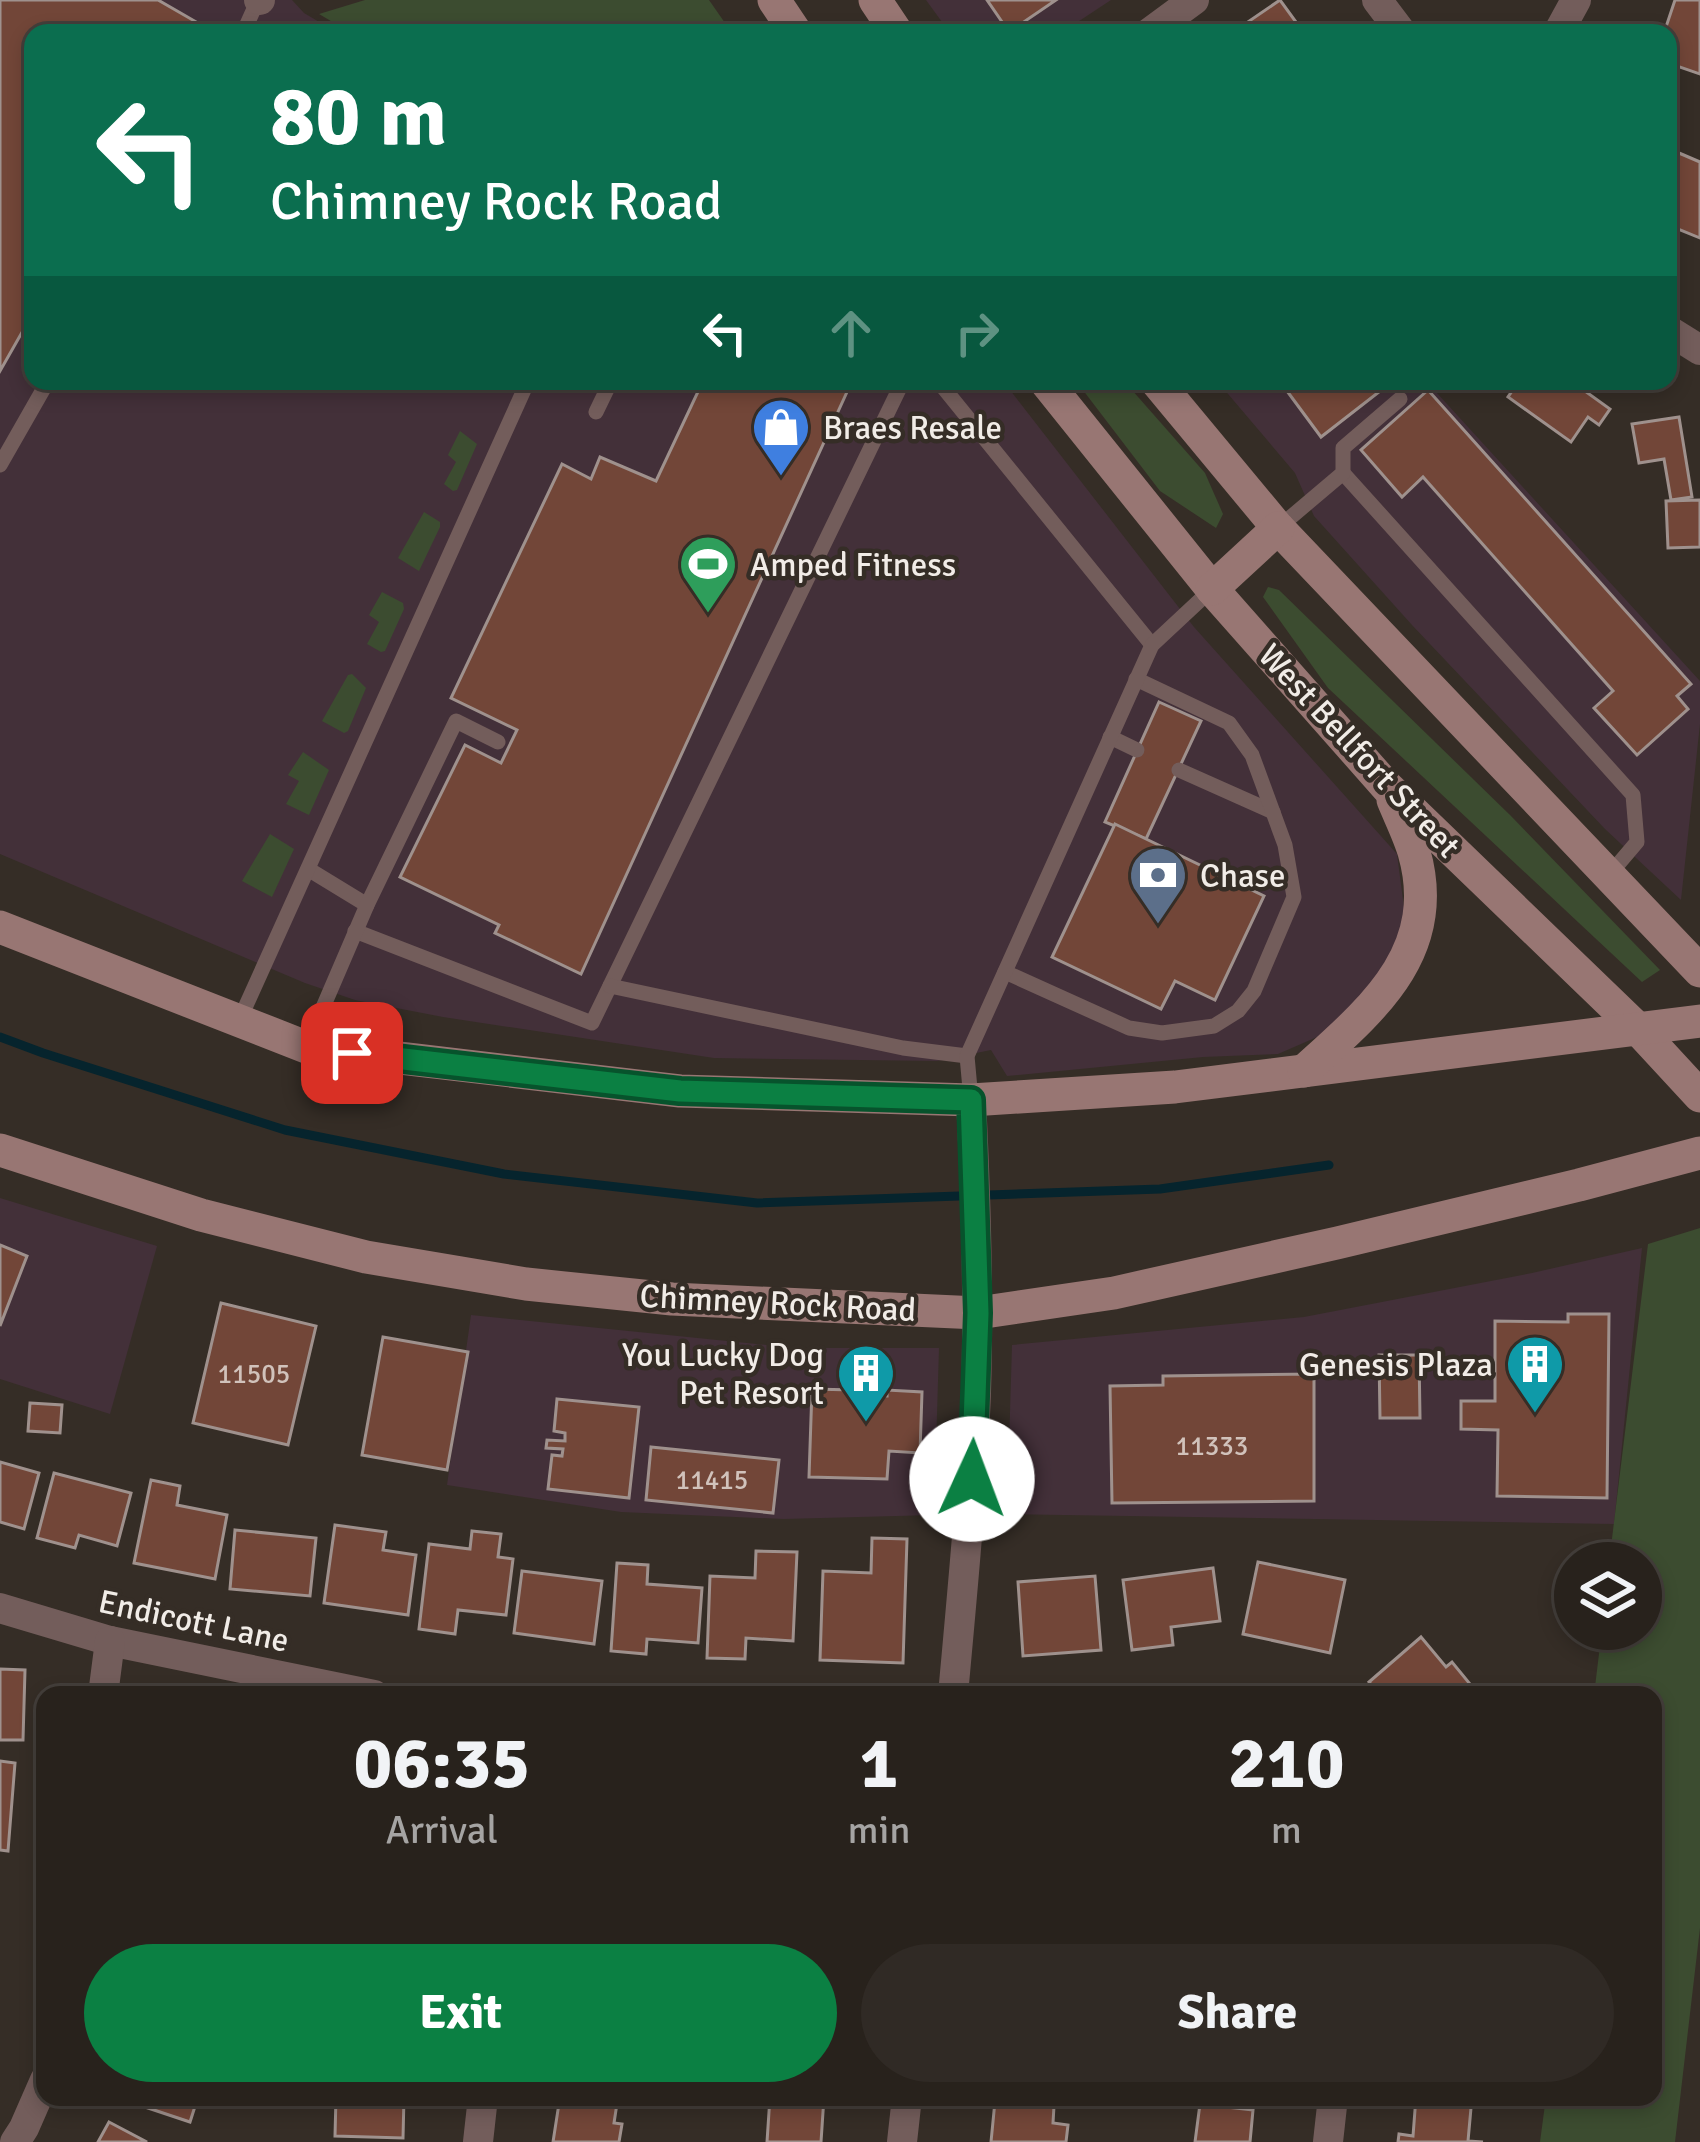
<!DOCTYPE html>
<html lang="en">
<head>
<meta charset="utf-8">
<style>
  body { margin:0; font-family:Signika,sans-serif; background:#302a25; color:#f1f3f6; height:100vh; display:flex; flex-direction:column; font-size:45px; white-space:nowrap }
  * { box-sizing:border-box; margin:0 }
  p { font-size:39px; color:#a5a4a3 }
  .icon { flex:none; width:66px; height:66px; fill:none; stroke:currentColor; stroke-width:2; stroke-linecap:round; stroke-linejoin:round }
  .map { position:relative; flex:1; overflow:hidden }
  .side { position:absolute; left:36px; top:1686px; width:1626px; height:420px; display:flex; flex-direction:column; background:#28221c; border-radius:24px; box-shadow:0 6px 18px #0003,0 0 0 3px #443f3b }
  .side>* { flex:none }
  .guide { position:absolute; left:24px; top:24px; width:1653px; height:366px; border-radius:24px; box-shadow:0 6px 18px #0003,0 0 0 3px #443f3b; background:#0b6e4f; color:#fff; overflow:hidden }
  .controls { position:absolute; left:1554px; top:1542px; display:grid; gap:24px }
  .controls a { display:grid; place-items:center; width:108px; height:108px; border-radius:50%; background:#28221c; box-shadow:0 6px 18px #0003,0 0 0 3px #443f3b; font-size:60px }
  .pin { position:absolute; display:grid; place-items:center; width:102px; height:102px; color:#fff; margin:-51px; border-radius:24px; box-shadow:0 6px 18px #0006 }
  .me { position:absolute; width:132px; margin:-66px; rotate:2deg; stroke-linejoin:round; filter:drop-shadow(0 0 9px #0008) }
  .turn { display:flex; align-items:center; gap:42px; height:252px; padding:0 48px; font-size:54px }
  .turn .icon { width:156px; height:156px; stroke-width:2.5 }
  .turn b { display:block; font-size:84px; line-height:102px }
  .lanes { display:flex; align-items:center; height:114px; padding:0 48px; background:#0003; justify-content:center; gap:60px; direction:ltr }
  .lanes .off { opacity:.35 }
  .eta { display:flex; justify-content:space-evenly; align-items:center; height:204px; text-align:center }
  .eta b { font-size:72px; font-weight:700; line-height:84px }
  .cta { display:flex; gap:24px; margin-top:auto; padding:24px 48px }
  .cta a { flex:1; height:138px; border-radius:72px; background:#0b8043; color:#fff; font-size:48px; font-weight:700; line-height:138px; text-align:center }
  .cta a+a { background:#302a25; color:#f1f3f6 }
  .map>svg:first-child { display:block }
  .commercial { fill:#433039 }
  .green { fill:#3c4c30 }
  .lines { fill:none; stroke-linecap:round; stroke-linejoin:round }
  .stream { stroke:#06242d; stroke-width:9 }
  .building { fill:#724638; stroke:#9f918d; stroke-width:3 }
  .service { stroke:#735d5b; stroke-width:15 }
  .minor { stroke:#735d5b; stroke-width:30 }
  .secondary { stroke:#987673; stroke-width:33 }
  .route-casing { stroke:#07532c; stroke-width:30 }
  .route { stroke:#0b8043; stroke-width:21 }
  .labels { text-anchor:middle; stroke-width:9; stroke-linejoin:round; paint-order:stroke }
  .number-label { font-size:27px; fill:#d1c2bb }
  .poi-label { font-size:33px; fill:#f1ece7; stroke:#352d26; text-anchor:start }
  .street-label { font-size:33px; fill:#f1ece7; stroke:#352d26 }
</style>
</head>
<body>
<div class="map">
<svg width="1700" height="2142" viewBox="0 0 1700 2142">
  <rect width="100%" height="100%" fill="#352d26"/>
  <g class="commercial">
    <polygon points="0,0 292,0 304,13 338,33 33,33 33,381 1003,381 1194,627 1397,854 1405,915 1386,968 1324,1034 1278,1054 1203,1057 1007,1076 991,1050 937,1061 714,1058 443,1017 355,1000 305,983 0,854"/>
    <polygon points="926,0 1111,0 1061,33 950,33"/>
    <polygon points="1217,381 1426,381 1700,681 1700,724 1681,900 1605,829 1412,625 1314,516 1295,473"/>
    <polygon points="0,1198 157,1246 110,1414 0,1379"/>
    <polygon points="1642,1248 1614,1524 1007,1514 1012,1345 1304,1317 1532,1273"/>
    <polygon points="471,1315 796,1348 939,1348 934,1515 784,1519 621,1512 447,1485"/>
  </g>
  <g class="green">
    <polygon points="365,0 709,0 732,33 351,33 319,14"/>
    <polygon points="1076,381 1124,381 1205,473 1223,514 1216,528 1160,491"/>
    <polygon points="460,431 477,444 457,490 453,491 444,484 456,462 448,455"/>
    <polygon points="424,512 440,522 440,527 419,571 398,558"/>
    <polygon points="1268,587 1279,590 1511,816 1660,970 1642,982 1328,688 1263,597"/>
    <polygon points="382,592 403,603 404,609 385,651 381,652 367,644 379,622 369,615"/>
    <polygon points="352,674 366,688 348,731 344,733 322,721 348,675"/>
    <polygon points="303,752 329,770 309,815 286,804 299,781 288,775"/>
    <polygon points="270,834 294,849 272,897 242,881"/>
    <polygon points="1700,1228 1700,1928 1675,2142 1540,2142 1546,2097 1653,2097 1653,1695 1594,1695 1602,1629 1641,1629 1641,1563 1609,1563 1648,1244"/>
  </g>
  <g class="lines">
    <polyline class="stream" points="0,1037 43,1053 285,1130 504,1174 757,1203 1160,1189 1329,1165"/>
  </g>
  <g class="building">
    <polygon points="0,0 158,0 198,23 193,33 33,33 33,313 0,371"/>
    <polygon points="987,0 1056,0 1009,32"/>
    <polygon points="1280,0 1304,33 1243,33 1239,28"/>
    <polygon points="1675,0 1700,0 1700,74 1668,63 1668,33 1643,33 1646,24 1665,30"/>
    <polygon points="1679,153 1700,162 1700,238 1668,225 1668,182"/>
    <polygon points="703,381 852,381 581,974 495,933 499,925 400,877 465,745 501,763 517,730 451,698 562,464 591,479 600,457 656,481"/>
    <polygon points="1301,381 1393,381 1321,437 1287,391"/>
    <polygon points="1519,381 1571,381 1610,409 1599,425 1588,417 1571,442 1508,397"/>
    <polygon points="1428,390 1691,684 1677,696 1688,709 1637,755 1594,708 1613,691 1423,477 1402,497 1361,450"/>
    <polygon points="1679,417 1692,497 1671,500 1664,459 1639,463 1632,424"/>
    <polygon points="1700,500 1700,547 1668,548 1666,501"/>
    <polygon points="1159,702 1201,721 1146,839 1105,822"/>
    <polygon points="1115,824 1264,896 1215,1000 1175,981 1161,1009 1052,957"/>
    <polygon points="0,1245 27,1256 0,1326"/>
    <polygon points="221,1303 316,1326 288,1445 193,1423"/>
    <polygon points="1568,1314 1609,1314 1607,1498 1497,1496 1498,1430 1461,1429 1461,1401 1495,1401 1495,1321 1568,1322"/>
    <polygon points="383,1337 468,1352 447,1470 362,1455"/>
    <polygon points="1379,1355 1419,1355 1420,1418 1380,1418"/>
    <polygon points="1314,1374 1314,1501 1112,1503 1110,1386 1163,1385 1163,1376"/>
    <polygon points="812,1389 853,1390 853,1395 887,1396 887,1390 922,1392 920,1453 889,1451 887,1479 809,1477"/>
    <polygon points="557,1399 639,1407 629,1498 548,1489 552,1455 562,1456 563,1449 546,1448 547,1440 565,1441 565,1433 554,1431"/>
    <polygon points="30,1403 62,1405 60,1433 28,1431"/>
    <polygon points="651,1447 779,1460 773,1513 646,1500"/>
    <polygon points="0,1462 39,1473 24,1529 0,1522"/>
    <polygon points="54,1473 131,1493 117,1546 79,1535 75,1548 37,1538"/>
    <polygon points="151,1480 180,1486 177,1505 227,1515 215,1579 134,1563"/>
    <polygon points="335,1525 386,1532 383,1550 416,1555 408,1615 324,1603"/>
    <polygon points="235,1530 316,1538 310,1596 230,1589"/>
    <polygon points="472,1531 501,1534 498,1557 513,1559 506,1615 458,1610 455,1634 419,1629 429,1544 470,1549"/>
    <polygon points="872,1538 907,1539 903,1663 820,1660 823,1571 871,1573"/>
    <polygon points="756,1551 797,1552 793,1641 746,1638 745,1659 707,1658 710,1576 755,1578"/>
    <polygon points="1258,1562 1345,1580 1330,1653 1243,1634"/>
    <polygon points="617,1563 648,1565 647,1584 702,1588 698,1643 647,1639 646,1654 611,1651"/>
    <polygon points="1213,1568 1220,1621 1171,1627 1173,1645 1132,1650 1123,1580"/>
    <polygon points="522,1571 602,1581 594,1644 514,1633"/>
    <polygon points="1095,1576 1101,1650 1023,1656 1018,1582"/>
    <polygon points="1421,1637 1446,1667 1452,1662 1479,1695 1380,1695 1369,1682"/>
    <polygon points="0,1669 25,1670 23,1740 0,1740"/>
    <polygon points="0,1761 15,1763 8,1851 0,1850"/>
    <polygon points="115,2097 198,2097 190,2122"/>
    <polygon points="336,2097 404,2097 403,2138 335,2136"/>
    <polygon points="560,2097 618,2097 614,2123 622,2124 619,2142 553,2142"/>
    <polygon points="770,2097 824,2097 821,2142 767,2142"/>
    <polygon points="1416,2097 1472,2097 1468,2141 1483,2142 1398,2142 1399,2134 1413,2136"/>
    <polygon points="995,2101 1054,2106 1053,2123 1068,2125 1066,2142 991,2142"/>
    <polygon points="1200,2104 1253,2110 1250,2142 1195,2142"/>
    <polygon points="109,2122 147,2142 98,2142"/>
  </g>
  <g class="lines">
    <g class="service">
      <polyline points="243,33 258,0"/>
      <polyline points="938,381 1152,645"/>
      <polyline points="596,412 611,381"/>
      <polyline points="0,465 48,381"/>
      <polyline points="1343,473 1633,795 1637,842 1609,875"/>
      <polyline points="1278,528 1343,473 1343,448 1400,399"/>
      <polyline points="1110,737 1137,750"/>
      <polyline points="1179,770 1273,812"/>
      <polyline points="308,869 367,905"/>
      <polyline points="355,931 592,1023 903,381"/>
      <polyline points="1005,972 1129,1028 1162,1033 1214,1026 1238,1011 1254,991 1294,897 1285,845 1252,755 1229,723 1136,679"/>
      <polyline points="610,986 903,1048 967,1056"/>
      <polyline points="239,1021 528,381"/>
      <polyline points="306,1047 367,905 456,721 498,742"/>
      <polyline points="971,1100 967,1056 1152,645 1212,589"/>
    </g>
    <g class="minor">
      <polyline points="259,0 260,0"/>
      <polyline points="1377,0 1402,33"/>
      <polyline points="1149,33 1194,0"/>
      <polyline points="1558,33 1576,0"/>
      <polyline points="1668,330 1700,350"/>
      <polyline points="0,1608 110,1641 374,1695"/>
      <polyline points="103,1695 110,1641"/>
      <path d="M953,1695C962,1595 972,1494 976,1393C979,1296 976,1198 971,1100"/>
      <polyline points="15,2142 24,2128 45,2080"/>
      <polyline points="478,2142 483,2097"/>
      <polyline points="902,2142 907,2097"/>
      <polyline points="1328,2142 1333,2097"/>
    </g>
    <g class="secondary">
      <polyline points="774,0 796,33"/>
      <polyline points="875,0 897,33"/>
      <polyline points="1045,381 1212,589 1387,787 1639,1030 1700,1096"/>
      <polyline points="1156,381 1278,528 1700,971"/>
      <polyline points="1212,589 1278,528"/>
      <polyline points="0,927 306,1047 680,1091 971,1100 1175,1087 1700,1021"/>
      <path d="M1304,1071C1370,1011 1443,953 1414,852C1409,835 1400,817 1393,800"/>
      <polyline points="0,1150 201,1215 366,1257 526,1284 672,1299 978,1313 1114,1293 1337,1243 1579,1185 1700,1153"/>
    </g>
  </g>
  <g class="lines">
    <defs>
      <polyline id="route" points="352,1053 680,1091 971,1100 978,1313 972,1479"/>
    </defs>
    <use href="#route" class="route-casing"/>
    <use href="#route" class="route"/>
  </g>
  <defs>
    <symbol id="shop-pin" viewBox="-11 -11 22 30"><path d="M0 17L-7.5 6A9.5 9.5 0 1 1 7.5 6Z" fill="#3f7fe0" stroke="#352d26"/><path d="M-5-2.5h2.3a2.7 3.5 0 0 1 5.4 0H5L5.5 6h-11ZM-1.5-2.5h3a1.5 2.3 0 0 0-3 0Z" fill="#fff"/></symbol>
    <symbol id="stadium-pin" viewBox="-11 -11 22 30"><path d="M0 17L-7.5 6A9.5 9.5 0 1 1 7.5 6Z" fill="#2e9e5b" stroke="#352d26"/><path d="M0-5a6.5 5 0 1 0 0 10a6.5 5 0 1 0 0-10ZM-3.5-1.8h7v3.6h-7Z" fill="#fff"/></symbol>
    <symbol id="bank-pin" viewBox="-11 -11 22 30"><path d="M0 17L-7.5 6A9.5 9.5 0 1 1 7.5 6Z" fill="#5c6f8a" stroke="#352d26"/><path d="M-6-4H6V4H-6ZM0-2.3a2.3 2.3 0 1 0 0 4.6a2.3 2.3 0 1 0 0-4.6Z" fill="#fff"/></symbol>
    <symbol id="building-pin" viewBox="-11 -11 22 30"><path d="M0 17L-7.5 6A9.5 9.5 0 1 1 7.5 6Z" fill="#0f9aa8" stroke="#352d26"/><path d="M-4-6H4V6H1V3H-1V6H-4ZM-2.5-4.3h1.7v1.8h-1.7ZM.8-4.3h1.7v1.8H.8ZM-2.5-1h1.7V.8h-1.7ZM.8-1h1.7V.8H.8Z" fill="#fff"/></symbol>
  </defs>
  <g fill-rule="evenodd">
    <use href="#shop-pin" x="748" y="394" width="66" height="90"/>
    <use href="#stadium-pin" x="675" y="531" width="66" height="90"/>
    <use href="#bank-pin" x="1125" y="842" width="66" height="90"/>
    <use href="#building-pin" x="1502" y="1331" width="66" height="90"/>
    <use href="#building-pin" x="833" y="1340" width="66" height="90"/>
  </g>
  <g class="labels">
    <g class="number-label">
      <text x="254" y="1383">11505</text>
      <text x="1212" y="1455">11333</text>
      <text x="712" y="1489">11415</text>
    </g>
    <g class="poi-label">
      <text x="823" y="439">Braes Resale</text>
      <text x="750" y="576">Amped Fitness</text>
      <text x="1200" y="887">Chase</text>
      <text x="824" y="1366" text-anchor="end">You Lucky Dog<tspan x="824" dy="38">Pet Resort</tspan></text>
      <text x="1493" y="1376" text-anchor="end">Genesis Plaza</text>
    </g>
    <g class="street-label">
      <text transform="translate(1360 750) rotate(47)" y="12">West Bellfort Street</text>
      <text transform="translate(778 1302) rotate(3)" y="12">Chimney Rock Road</text>
      <text transform="translate(194 1620) rotate(12)" y="12">Endicott Lane</text>
    </g>
  </g>
</svg>
<div class="controls">
<a><svg class="icon" aria-label="layers" viewBox="0 0 24 24"><path d="M12 4l9 5-9 5-9-5zM3 14l9 5 9-5"/></svg></a>
</div>
<div class="pin" style="left:352px;top:1053px;background:#d93025"><svg class="icon" aria-label="arrive" viewBox="0 0 24 24"><path d="M6 21V4h12l-3 4 3 4H6"/></svg></div>
<svg class="me" style="left:972px;top:1479px" viewBox="-20 -20 40 40"><circle r="19" fill="#fff"/><path d="M0-13L10 11 0 6-10 11z" fill="#0b8043"/></svg>
<div class="guide">
<div class="turn"><svg class="icon" aria-label="left" viewBox="0 0 24 24"><path d="M17 20v-9H6M10 6l-5 5 5 5"/></svg><div><b>80 m</b>Chimney Rock Road</div></div>
<div class="lanes"><svg class="icon" aria-label="left" viewBox="0 0 24 24"><path d="M17 20v-9H6M10 6l-5 5 5 5"/></svg><svg class="icon off" aria-label="ahead" viewBox="0 0 24 24"><path d="M12 20V5M6 11l6-6 6 6"/></svg><svg class="icon off" aria-label="right" viewBox="0 0 24 24"><path d="M7 20v-9h11M14 6l5 5-5 5"/></svg></div>
</div>
<section class="side">
<div class="eta">
<div><b>06:35</b><p>Arrival</p></div>
<div><b>1</b><p>min</p></div>
<div><b>210</b><p>m</p></div>
</div>
<div class="cta"><a>Exit</a><a>Share</a></div>
</section>
</div>
</body>
</html>
